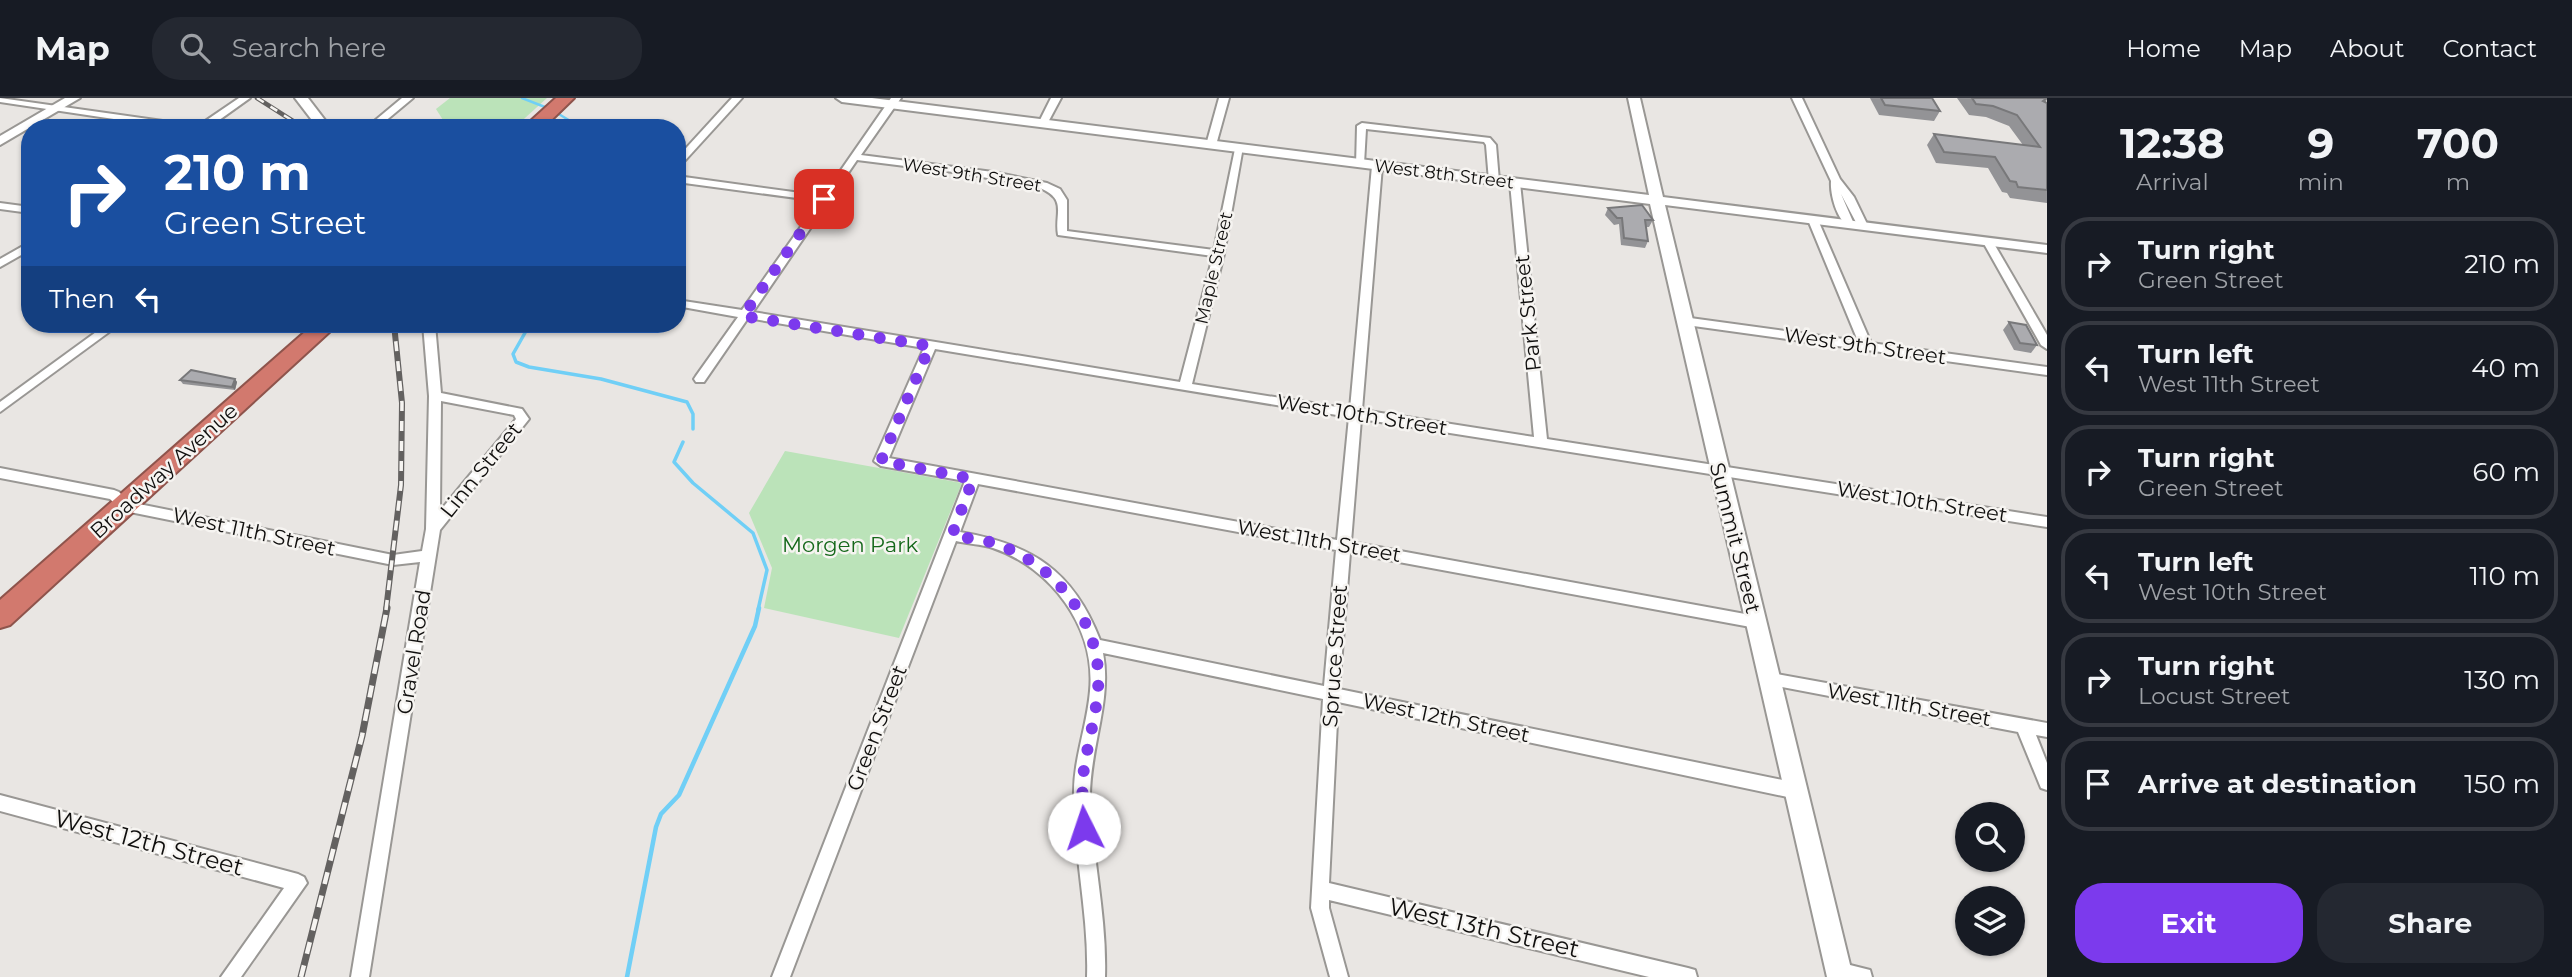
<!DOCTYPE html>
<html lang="en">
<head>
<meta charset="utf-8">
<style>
  body { margin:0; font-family:Montserrat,sans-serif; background:#242831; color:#f1f3f6; height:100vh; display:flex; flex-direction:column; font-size:26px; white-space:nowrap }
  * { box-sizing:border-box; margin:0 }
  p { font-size:23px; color:#9ea1a6 }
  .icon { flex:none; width:38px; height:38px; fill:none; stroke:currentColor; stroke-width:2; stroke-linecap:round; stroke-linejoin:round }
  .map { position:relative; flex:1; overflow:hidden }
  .side { display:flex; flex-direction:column; background:#171b24; width:525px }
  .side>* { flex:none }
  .top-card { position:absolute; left:21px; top:21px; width:665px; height:214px; border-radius:28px; box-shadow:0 2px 5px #0004; background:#1a4fa0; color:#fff; overflow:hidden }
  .controls { position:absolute; left:1955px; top:704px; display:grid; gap:14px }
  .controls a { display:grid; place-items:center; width:70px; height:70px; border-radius:50%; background:#171b24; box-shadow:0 2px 5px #0004; font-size:35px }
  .pin { position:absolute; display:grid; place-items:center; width:60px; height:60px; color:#fff; margin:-30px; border-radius:14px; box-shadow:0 4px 10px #0006 }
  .me { position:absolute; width:77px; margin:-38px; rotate:356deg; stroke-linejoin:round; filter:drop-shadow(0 0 5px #0008) }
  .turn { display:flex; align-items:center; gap:24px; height:147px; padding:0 28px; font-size:32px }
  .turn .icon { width:91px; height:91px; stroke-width:2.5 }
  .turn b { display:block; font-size:49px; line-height:60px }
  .then { display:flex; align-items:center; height:66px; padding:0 28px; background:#0003; gap:14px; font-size:26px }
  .eta { display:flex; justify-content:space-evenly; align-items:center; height:119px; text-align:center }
  .eta b { font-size:42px; font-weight:700; line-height:49px }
  .cta { display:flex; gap:14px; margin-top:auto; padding:14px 28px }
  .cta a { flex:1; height:80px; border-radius:28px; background:#7c3aed; color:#fff; font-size:28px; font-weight:700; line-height:80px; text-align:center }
  .cta a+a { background:#242831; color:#f1f3f6 }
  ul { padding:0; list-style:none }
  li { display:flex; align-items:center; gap:21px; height:94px; margin:0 14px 10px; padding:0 14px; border:4px solid #363941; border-radius:28px }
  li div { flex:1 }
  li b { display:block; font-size:26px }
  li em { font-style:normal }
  header { display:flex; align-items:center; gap:42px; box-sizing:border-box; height:98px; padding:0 35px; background:#171b24; border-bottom:2px solid #363941 }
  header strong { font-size:33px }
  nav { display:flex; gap:38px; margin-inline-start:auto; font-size:24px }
  .search { width:490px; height:63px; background:#242831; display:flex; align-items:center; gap:18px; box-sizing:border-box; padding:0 24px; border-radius:28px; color:#9ea1a6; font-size:26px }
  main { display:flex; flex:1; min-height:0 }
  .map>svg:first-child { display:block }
  .green { fill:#bbe3b9 }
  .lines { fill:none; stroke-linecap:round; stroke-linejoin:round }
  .stream-far2 { stroke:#70cff6; stroke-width:2.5 }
  .stream-far1 { stroke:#70cff6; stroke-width:3.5 }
  .stream { stroke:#70cff6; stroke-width:4.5 }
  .street-casing { stroke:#999794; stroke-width:4 }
  .secondary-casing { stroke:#999794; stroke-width:4 }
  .highway-casing { stroke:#8e544c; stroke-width:4 }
  .street { fill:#fff; fill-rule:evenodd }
  .secondary { fill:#fff; fill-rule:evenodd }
  .highway { fill:#d2796e; fill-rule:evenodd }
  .rail-far2-casing { stroke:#636160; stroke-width:4.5 }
  .rail-far1-casing { stroke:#636160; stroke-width:6 }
  .rail-casing { stroke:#636160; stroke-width:7 }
  .rail-far2 { stroke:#f6f4f1; stroke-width:2.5; stroke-dasharray:8; stroke-linecap:butt }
  .rail-far1 { stroke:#f6f4f1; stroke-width:3.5; stroke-dasharray:10; stroke-linecap:butt }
  .rail { stroke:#f6f4f1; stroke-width:4.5; stroke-dasharray:12; stroke-linecap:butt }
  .wall { fill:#939396 }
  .shaded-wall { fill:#78787a }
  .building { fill:#ababaf; stroke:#78787a; stroke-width:2 }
  .route { stroke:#7c3aed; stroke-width:12; stroke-dasharray:0 21.6 }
  .labels { text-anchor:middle; stroke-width:5; stroke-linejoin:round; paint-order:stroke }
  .far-street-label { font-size:18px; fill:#100f0e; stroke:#f6f4f1 }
  .street-label { font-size:21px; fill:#100f0e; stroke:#f6f4f1 }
  .park-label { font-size:21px; fill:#15681a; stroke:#f6f4f1 }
  .near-street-label { font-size:24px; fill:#100f0e; stroke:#f6f4f1 }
</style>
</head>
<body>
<header>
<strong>Map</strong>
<div class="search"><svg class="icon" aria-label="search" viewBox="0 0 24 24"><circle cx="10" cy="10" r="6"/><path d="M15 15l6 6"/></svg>Search here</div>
<nav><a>Home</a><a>Map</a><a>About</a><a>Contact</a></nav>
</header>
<main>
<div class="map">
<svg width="2047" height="879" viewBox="0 0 2047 879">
  <rect width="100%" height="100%" fill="#e9e6e3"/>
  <g class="green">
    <polygon points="450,0 547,0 514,30 448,30 436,11"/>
    <polygon points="785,353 962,385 899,540 764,510 772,470 749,415"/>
  </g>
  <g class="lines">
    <g class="stream-far2">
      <polyline points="522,0 550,11"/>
      <polyline points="557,15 582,30"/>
    </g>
    <g class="stream-far1">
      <polyline points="530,226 513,256 516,264 529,269 601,281 687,304 693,316 693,331"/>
      <polyline points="683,344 674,364 693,385 753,435 767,472 758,512"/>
    </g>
    <polyline class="stream" points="627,879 656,729 661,716 679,697 755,528 759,510"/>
    <defs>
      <g id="street">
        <polygon points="0,0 198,28 239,0 250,0 208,30 174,30 0,4"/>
        <polygon points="402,0 413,0 377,30 366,30"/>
        <polygon points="732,0 742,0 680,68 677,69 677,60"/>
        <path d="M891,0H901L861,57L993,74L1047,85L1060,91L1067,102V133L1214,152L1235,51L1243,49L1224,156L1192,286L1350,311L1372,68L1377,65L1382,68L1362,312L1534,339L1510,85L1515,82L1520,85L1547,341L2047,419V429L1361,321L1351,444L1756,518L1761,520L1763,524L1761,528L1756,530L1350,455L1339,591L1797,685L1803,688L1805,693L1803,698L1797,701L1338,604L1329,785L1688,870L1695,872L1697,879H1649L1329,802V810L1348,879H1330L1311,810L1323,601L1103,555C1112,603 1090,649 1090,698C1092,759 1107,818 1105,879H1087C1089,818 1074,759 1074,698C1073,662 1087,629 1090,593C1096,530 1052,470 993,450C981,446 968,446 956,443L790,879H772L965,383L881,368L874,363L924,250L748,220L704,284H696L694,281L696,278L738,219L677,208V202L742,212L819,103L677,84V78L823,98ZM857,62L961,75L1040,90C1068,102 1054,115 1058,137L1213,158L1180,284L753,214ZM935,251L1349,319L1337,442L889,360ZM978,386L1336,452L1324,588L1100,542C1073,472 1031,446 960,434Z"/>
        <polygon points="1051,0 1061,0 1046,28 1040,28 1038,26"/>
        <polygon points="1219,0 1229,0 1216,47 1211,50 1206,47"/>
        <path d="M1792,0H1802L1840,81L1854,99L1868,128L1867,130H1859L1841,96L1854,126L1849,129C1837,122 1830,97 1831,83Z"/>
        <polygon points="1362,25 1490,40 1496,47 1499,83 1494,86 1489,83 1486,47 1484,44 1366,31 1364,66 1356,68 1357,28"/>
        <polygon points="0,105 30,109 30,115 0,111"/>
        <polygon points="1813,119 1818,122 1871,245 2047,269 2047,277 1679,226 1679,220 1683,219 1858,243 1808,122"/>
        <polygon points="1988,141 1993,144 2047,237 2047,251 2041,247 1983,144"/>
        <polygon points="30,144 30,152 0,169 0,161"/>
        <polygon points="107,226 120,226 0,314 0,304"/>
        <path d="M423,226H435L441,295L522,311L529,321L440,432L369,879H351L420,464L393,467L125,413L120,411L110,401L0,380V370L114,392L119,394L129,404L393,457L422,453L426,431L429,298ZM441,303L514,317L516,321L440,413Z"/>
        <polygon points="1771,575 2047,625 2047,639 2036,637 2047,665 2047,692 2041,690 2018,634 1771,587 1765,586 1763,581 1765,576"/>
        <polygon points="0,697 298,776 304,779 307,785 241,879 221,879 284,790 0,713"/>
        <polygon points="1838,864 1870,872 1872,879 1831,879 1829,873 1831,866"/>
      </g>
      <g id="secondary">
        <polygon points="65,0 80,0 0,47 0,38"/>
        <polygon points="295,0 308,0 331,30 318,30"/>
        <polygon points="836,0 872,0 1649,97 1628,0 1640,0 1663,99 2047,147 2047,155 1665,107 1853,879 1827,879 1650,106 842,4"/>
      </g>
      <g id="highway">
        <polygon points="556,0 574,0 543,30 523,30"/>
        <polygon points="314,226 338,226 10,527 0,530 0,502"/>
      </g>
    </defs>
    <use href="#street" class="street-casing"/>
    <use href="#secondary" class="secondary-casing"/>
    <use href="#highway" class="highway-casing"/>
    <use href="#street" class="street"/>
    <use href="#secondary" class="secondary"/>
    <use href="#highway" class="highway"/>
    <defs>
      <polyline id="rail-far2" points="257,0 304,30"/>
      <polyline id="rail-far1" points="386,512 401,387 402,305 394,226"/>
      <polyline id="rail" points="301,879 362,638 387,510"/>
    </defs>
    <use href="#rail-far2" class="rail-far2-casing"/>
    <use href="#rail-far1" class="rail-far1-casing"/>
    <use href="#rail" class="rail-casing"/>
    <use href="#rail-far2" class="rail-far2"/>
    <use href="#rail-far1" class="rail-far1"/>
    <use href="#rail" class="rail"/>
  </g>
  <g class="wall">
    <polygon points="1870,0 1932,0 1940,13 1934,23 1879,17"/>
    <polygon points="1957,0 2047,0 2046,4 2047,5 2047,105 2010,100 2007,95 2002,94 1988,70 1936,65 1927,47 1934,36 2023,47 2009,28 1986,19 1969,17"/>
    <polygon points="1608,110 1653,122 1649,129 1646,129 1648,143 1645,150 1621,147 1619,126 1614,127 1605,117"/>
    <polygon points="2009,224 2037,247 2031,255 2014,252 2003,232"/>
    <polygon points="235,281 237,284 235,292 183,286 180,282"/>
  </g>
  <polygon class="shaded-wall" points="235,281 237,284 235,292 232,289"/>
  <g class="building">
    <polygon points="1881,0 1932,0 1940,13 1885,7"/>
    <polygon points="1972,0 2047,0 2043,3 2047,5 2047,92 2018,89 2016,84 2010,83 1995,59 1944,54 1934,36 2040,49 2017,17 1993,8 1976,6"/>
    <polygon points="1642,107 1653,122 1645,122 1648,143 1624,140 1622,120 1617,120 1608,110"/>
    <polygon points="2009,224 2026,227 2037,247 2020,245"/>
    <polygon points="191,272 235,281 232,289 180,282"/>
  </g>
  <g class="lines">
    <path class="route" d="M824,101L743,218L930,248L881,363L973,381L952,437C967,441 984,441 999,447C1058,468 1103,528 1098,591C1096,618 1088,644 1084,671C1081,691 1083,710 1084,730"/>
  </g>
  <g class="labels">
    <g class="far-street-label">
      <text transform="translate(1444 76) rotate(7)" y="6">West 8th Street</text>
      <text transform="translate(972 77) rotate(9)" y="6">West 9th Street</text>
      <text transform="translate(1214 170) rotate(-77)" y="6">Maple Street</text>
    </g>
    <g class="street-label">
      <text transform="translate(1528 215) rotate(-96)" y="7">Park Street</text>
      <text transform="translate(1865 248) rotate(8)" y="7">West 9th Street</text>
      <text transform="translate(1362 317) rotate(9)" y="7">West 10th Street</text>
      <text transform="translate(481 372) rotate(-51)" y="7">Linn Street</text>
      <text transform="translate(164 373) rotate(-42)" y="7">Broadway Avenue</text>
      <text transform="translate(1922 404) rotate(9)" y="7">West 10th Street</text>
      <text transform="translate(254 434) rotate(12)" y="7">West 11th Street</text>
      <text transform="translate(1735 440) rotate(76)" y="7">Summit Street</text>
      <text transform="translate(1319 443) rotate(10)" y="7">West 11th Street</text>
      <text transform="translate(414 554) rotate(-81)" y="7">Gravel Road</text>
      <text transform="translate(1335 558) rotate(-86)" y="7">Spruce Street</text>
      <text transform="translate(1909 607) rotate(10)" y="7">West 11th Street</text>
      <text transform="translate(1446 620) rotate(12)" y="7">West 12th Street</text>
      <text transform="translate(877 630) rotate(-69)" y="7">Green Street</text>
    </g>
    <g class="park-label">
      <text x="850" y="454">Morgen Park</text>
    </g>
    <g class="near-street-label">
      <text transform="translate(149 745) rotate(15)" y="8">West 12th Street</text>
      <text transform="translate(1484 830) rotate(13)" y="8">West 13th Street</text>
    </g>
  </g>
</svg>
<div class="controls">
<a><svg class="icon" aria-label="search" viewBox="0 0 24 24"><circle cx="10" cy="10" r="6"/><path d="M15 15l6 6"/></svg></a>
<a><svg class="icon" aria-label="layers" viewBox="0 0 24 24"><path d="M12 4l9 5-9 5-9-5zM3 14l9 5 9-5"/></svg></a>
</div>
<div class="pin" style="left:824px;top:101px;background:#d93025"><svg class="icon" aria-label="arrive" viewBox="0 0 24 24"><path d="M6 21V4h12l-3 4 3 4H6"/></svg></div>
<svg class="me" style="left:1084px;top:730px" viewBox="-20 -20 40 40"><circle r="19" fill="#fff"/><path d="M0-13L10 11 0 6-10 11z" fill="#7c3aed"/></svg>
<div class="top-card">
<div class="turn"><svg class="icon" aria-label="right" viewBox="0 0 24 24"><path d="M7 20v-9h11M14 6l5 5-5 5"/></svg><div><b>210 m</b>Green Street</div></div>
<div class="then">Then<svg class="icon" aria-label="left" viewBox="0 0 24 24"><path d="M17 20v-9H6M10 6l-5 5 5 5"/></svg></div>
</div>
</div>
<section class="side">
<div class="eta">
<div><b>12:38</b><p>Arrival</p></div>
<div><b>9</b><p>min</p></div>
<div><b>700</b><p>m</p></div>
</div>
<ul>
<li><svg class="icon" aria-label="right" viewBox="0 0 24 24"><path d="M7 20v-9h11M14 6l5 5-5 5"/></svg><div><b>Turn right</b><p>Green Street</p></div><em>210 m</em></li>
<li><svg class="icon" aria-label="left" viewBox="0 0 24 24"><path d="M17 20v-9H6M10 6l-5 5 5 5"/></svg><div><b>Turn left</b><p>West 11th Street</p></div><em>40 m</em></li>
<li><svg class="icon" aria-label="right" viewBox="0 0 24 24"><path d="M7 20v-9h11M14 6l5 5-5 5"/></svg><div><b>Turn right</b><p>Green Street</p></div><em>60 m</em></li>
<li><svg class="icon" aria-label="left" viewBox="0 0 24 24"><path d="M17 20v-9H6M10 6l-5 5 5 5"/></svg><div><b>Turn left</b><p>West 10th Street</p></div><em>110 m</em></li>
<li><svg class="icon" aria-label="right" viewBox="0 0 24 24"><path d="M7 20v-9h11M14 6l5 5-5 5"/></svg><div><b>Turn right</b><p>Locust Street</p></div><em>130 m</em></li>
<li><svg class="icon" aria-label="arrive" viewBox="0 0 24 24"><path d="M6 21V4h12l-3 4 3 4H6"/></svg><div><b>Arrive at destination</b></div><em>150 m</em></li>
</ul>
<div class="cta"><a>Exit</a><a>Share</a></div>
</section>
</main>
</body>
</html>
